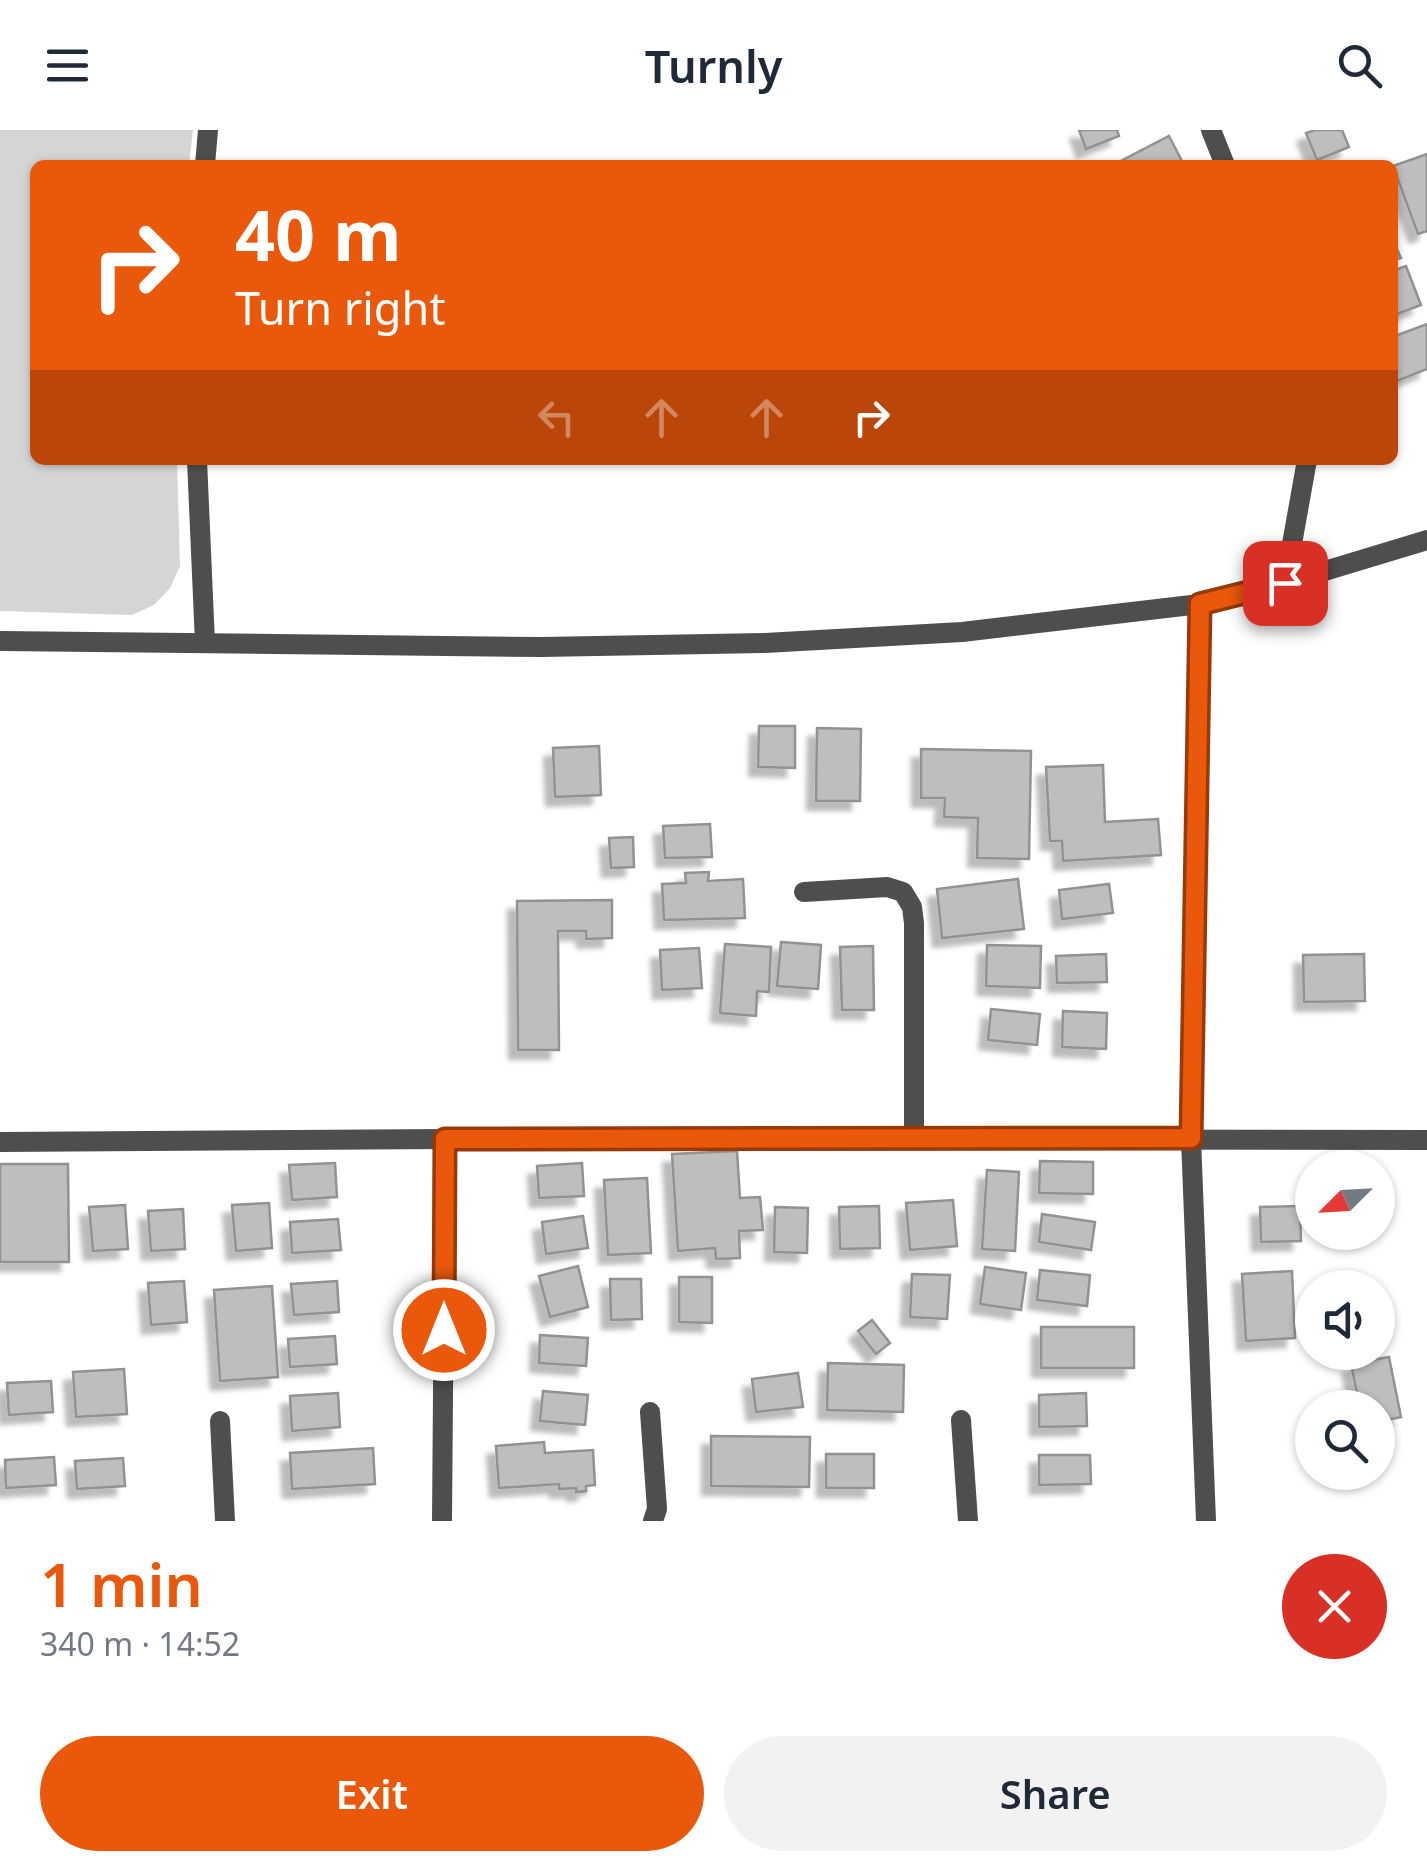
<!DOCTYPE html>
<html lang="en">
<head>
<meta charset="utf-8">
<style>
  body { margin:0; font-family:"Noto Sans",sans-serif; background:#f2f2f3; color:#1f2937; height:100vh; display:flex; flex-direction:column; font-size:38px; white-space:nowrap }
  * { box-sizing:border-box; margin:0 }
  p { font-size:32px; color:#747a83 }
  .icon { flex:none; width:55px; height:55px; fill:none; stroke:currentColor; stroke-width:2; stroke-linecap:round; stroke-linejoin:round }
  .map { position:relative; height:1391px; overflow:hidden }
  .drawer { display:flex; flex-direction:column; background:#fff; flex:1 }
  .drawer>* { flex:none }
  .banner { position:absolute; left:30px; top:30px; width:1368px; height:305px; border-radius:15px; box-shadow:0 2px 8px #0004; background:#ea580c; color:#fff; overflow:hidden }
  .needle { width:65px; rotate:246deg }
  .buttons { position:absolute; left:1295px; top:1020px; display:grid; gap:20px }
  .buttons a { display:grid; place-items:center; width:100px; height:100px; border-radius:50%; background:#fff; box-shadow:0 2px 8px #0004; font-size:50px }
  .pin { position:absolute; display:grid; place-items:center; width:85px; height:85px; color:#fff; margin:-42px; border-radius:20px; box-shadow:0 5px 15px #0006 }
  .me { position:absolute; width:110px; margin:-55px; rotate:0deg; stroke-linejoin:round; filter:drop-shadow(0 0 8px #0008) }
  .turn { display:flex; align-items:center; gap:35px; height:210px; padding:0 40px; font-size:45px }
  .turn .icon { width:130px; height:130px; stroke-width:2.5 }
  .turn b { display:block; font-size:70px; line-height:85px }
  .lanes { display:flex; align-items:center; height:95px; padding:0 40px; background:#0003; justify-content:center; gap:50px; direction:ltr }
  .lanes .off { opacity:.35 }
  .round { display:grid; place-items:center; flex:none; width:105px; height:105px; border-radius:52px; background:#f2f2f3 }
  .summary { display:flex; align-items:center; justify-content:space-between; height:170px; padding:0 40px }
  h1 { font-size:60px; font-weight:600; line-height:75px; color:#ea580c }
  .button { display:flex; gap:20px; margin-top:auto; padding:20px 40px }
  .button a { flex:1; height:115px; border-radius:60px; background:#ea580c; color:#fff; font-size:40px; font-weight:600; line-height:115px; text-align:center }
  .button a+a { background:#f2f2f3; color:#1f2937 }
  header { display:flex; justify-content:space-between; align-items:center; height:130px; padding:0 40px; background:#fff; font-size:45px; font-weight:600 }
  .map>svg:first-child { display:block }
  .green { fill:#d5d5d5 }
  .building { fill:#bebebe; stroke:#929292; stroke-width:2.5; filter:url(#shadow) }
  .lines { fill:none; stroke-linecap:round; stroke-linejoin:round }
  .minor { stroke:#4e4e4e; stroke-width:20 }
  .tertiary { stroke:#4e4e4e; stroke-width:20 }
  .route-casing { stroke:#983908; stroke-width:25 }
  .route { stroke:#ea580c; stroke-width:18 }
</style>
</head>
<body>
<header><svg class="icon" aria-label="menu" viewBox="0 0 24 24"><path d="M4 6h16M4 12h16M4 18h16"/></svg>Turnly<svg class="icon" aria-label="search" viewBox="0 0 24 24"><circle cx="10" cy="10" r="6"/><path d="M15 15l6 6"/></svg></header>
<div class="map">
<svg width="1427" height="1391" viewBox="0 0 1427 1391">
  <defs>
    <filter id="shadow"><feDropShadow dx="-9" dy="9" stdDeviation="2.5" flood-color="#0004"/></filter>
  </defs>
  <rect width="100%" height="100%" fill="#fff"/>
  <polygon class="green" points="0,0 193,0 189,35 35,35 35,330 177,330 180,436 170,458 154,475 132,485 0,481"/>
  <g class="building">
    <polygon points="1079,0 1117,0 1119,6 1086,19"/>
    <polygon points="1315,0 1342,0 1349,17 1317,30 1306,3"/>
    <polygon points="1169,6 1184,35 1113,35"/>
    <polygon points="1427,24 1427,101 1418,104 1393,36"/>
    <polygon points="1392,108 1401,128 1392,131"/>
    <polygon points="1406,136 1421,175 1392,186 1392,141"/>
    <polygon points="1427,194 1427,239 1392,253 1392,207"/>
    <polygon points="759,596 795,596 795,638 758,637"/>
    <polygon points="817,598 861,599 860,671 816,671"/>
    <polygon points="599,616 601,665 555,667 553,618"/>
    <polygon points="921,619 1031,621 1029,729 977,728 978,688 944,687 945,668 921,668"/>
    <polygon points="1103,635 1105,692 1158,689 1161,725 1063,731 1062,711 1050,711 1046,637"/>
    <polygon points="710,694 712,727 665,728 663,696"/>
    <polygon points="633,707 634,737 611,738 609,708"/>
    <polygon points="709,742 708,751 743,749 745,788 664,790 662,754 686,753 685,743"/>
    <polygon points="1018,749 1024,799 942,808 937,759"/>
    <polygon points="1109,754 1113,783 1062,789 1059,760"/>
    <polygon points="612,770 612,808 586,809 586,801 558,801 559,920 518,920 517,771"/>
    <polygon points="781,812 821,815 818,859 777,856"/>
    <polygon points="725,814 771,817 769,862 757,861 756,886 720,883"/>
    <polygon points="987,815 1041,816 1040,858 986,856"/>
    <polygon points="873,816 874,880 842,880 840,817"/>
    <polygon points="699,818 702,858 662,860 660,820"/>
    <polygon points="1106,824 1107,852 1057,853 1056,826"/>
    <polygon points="1364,824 1365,871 1304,872 1303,825"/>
    <polygon points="991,879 1040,884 1037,915 988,910"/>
    <polygon points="1063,881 1107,883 1106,919 1062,917"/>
    <polygon points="737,1021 740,1068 760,1067 763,1100 739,1101 740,1128 716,1129 715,1118 678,1121 672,1024"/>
    <polygon points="1040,1031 1093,1032 1093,1064 1039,1063"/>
    <polygon points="335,1033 337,1067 292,1070 289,1035"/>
    <polygon points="582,1033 584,1066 539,1068 537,1036"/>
    <polygon points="0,1034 68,1034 69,1132 0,1132"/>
    <polygon points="987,1040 1019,1042 1015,1121 982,1119"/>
    <polygon points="647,1048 651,1123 608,1125 604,1050"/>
    <polygon points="953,1070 957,1116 910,1120 906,1073"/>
    <polygon points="269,1073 272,1118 236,1121 232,1075"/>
    <polygon points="125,1075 128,1119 93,1121 89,1077"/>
    <polygon points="879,1076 880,1118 840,1119 839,1077"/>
    <polygon points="1300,1076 1301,1111 1261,1112 1260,1077"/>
    <polygon points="775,1077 808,1078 807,1123 774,1122"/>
    <polygon points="183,1079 185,1119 151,1121 148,1081"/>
    <polygon points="1042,1084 1095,1092 1091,1120 1039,1112"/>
    <polygon points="583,1086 588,1118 546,1124 542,1092"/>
    <polygon points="338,1089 341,1120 292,1123 290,1092"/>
    <polygon points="578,1136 588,1177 550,1187 539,1146"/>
    <polygon points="985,1137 1026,1143 1021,1180 980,1174"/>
    <polygon points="1040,1140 1090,1145 1087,1176 1037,1170"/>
    <polygon points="1292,1141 1295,1208 1246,1211 1242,1144"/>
    <polygon points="912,1144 950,1145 947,1189 910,1187"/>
    <polygon points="679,1147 712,1147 712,1193 679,1192"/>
    <polygon points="610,1149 641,1149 642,1189 611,1190"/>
    <polygon points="184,1151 187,1192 151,1195 148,1153"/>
    <polygon points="337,1151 339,1182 294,1185 291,1154"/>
    <polygon points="272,1156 278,1247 220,1251 214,1160"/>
    <polygon points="872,1190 890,1213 876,1224 858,1201"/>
    <rect x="1041" y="1197" width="93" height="41"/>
    <polygon points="540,1205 588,1208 586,1236 539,1233"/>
    <polygon points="335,1206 337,1234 290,1237 288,1209"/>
    <polygon points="1389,1227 1401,1287 1378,1292 1378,1278 1360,1278 1351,1234"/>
    <polygon points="828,1233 904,1235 903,1282 827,1280"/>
    <polygon points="124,1239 127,1284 76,1287 73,1242"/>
    <polygon points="798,1243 803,1277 756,1282 752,1249"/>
    <polygon points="51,1251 53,1282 9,1285 7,1253"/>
    <polygon points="543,1261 588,1265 585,1295 540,1291"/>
    <polygon points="338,1263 340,1297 292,1301 290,1266"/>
    <polygon points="1086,1263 1087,1296 1039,1297 1039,1265"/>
    <polygon points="711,1306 810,1307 809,1357 711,1356"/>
    <polygon points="544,1312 545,1323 593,1320 595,1355 586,1356 586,1361 576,1362 576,1358 559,1359 559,1354 499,1358 496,1316"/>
    <polygon points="373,1318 375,1354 292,1359 290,1323"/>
    <rect x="826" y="1324" width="48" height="34"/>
    <polygon points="1039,1325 1090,1325 1091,1354 1039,1355"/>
    <polygon points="54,1327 56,1355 6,1358 5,1330"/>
    <polygon points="123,1328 125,1356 77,1359 75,1331"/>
  </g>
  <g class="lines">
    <g class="minor">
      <polyline points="1211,0 1225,35"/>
      <polyline points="205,35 208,0"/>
      <polyline points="197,330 205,513"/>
      <polyline points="1285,453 1307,330"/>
      <polyline points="1200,474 1191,1009 1206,1391"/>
      <polyline points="804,762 887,757 903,762 912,777 914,793 914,1009"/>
      <polyline points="0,1012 445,1009 1427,1010"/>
      <polyline points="650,1282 657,1379 653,1391"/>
      <polyline points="961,1290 968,1391"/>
      <polyline points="220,1291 225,1391"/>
      <polyline points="442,1391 445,1009"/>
    </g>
    <polyline class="tertiary" points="0,511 541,517 765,513 962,502 1200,474 1285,453 1427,410"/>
  </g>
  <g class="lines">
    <defs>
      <polyline id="route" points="444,1200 445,1009 1191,1008 1200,474 1285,453"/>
    </defs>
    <use href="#route" class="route-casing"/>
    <use href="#route" class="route"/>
  </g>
</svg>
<div class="buttons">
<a><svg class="needle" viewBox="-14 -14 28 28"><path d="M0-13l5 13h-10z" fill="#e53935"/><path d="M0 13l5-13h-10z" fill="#747a83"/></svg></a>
<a><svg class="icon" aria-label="sound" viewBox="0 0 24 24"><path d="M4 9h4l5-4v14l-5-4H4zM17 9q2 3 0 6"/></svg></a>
<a><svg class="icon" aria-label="search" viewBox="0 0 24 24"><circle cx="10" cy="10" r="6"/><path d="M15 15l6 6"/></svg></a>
</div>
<div class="pin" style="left:1285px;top:453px;background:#d93025"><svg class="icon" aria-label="arrive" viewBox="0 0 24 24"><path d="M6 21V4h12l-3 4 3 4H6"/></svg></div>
<svg class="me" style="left:444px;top:1200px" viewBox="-20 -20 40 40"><circle r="17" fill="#ea580c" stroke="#fff" stroke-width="3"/><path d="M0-11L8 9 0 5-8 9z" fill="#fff"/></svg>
<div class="banner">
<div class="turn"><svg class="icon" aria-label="right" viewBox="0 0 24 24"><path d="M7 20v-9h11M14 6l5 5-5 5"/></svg><div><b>40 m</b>Turn right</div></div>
<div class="lanes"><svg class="icon off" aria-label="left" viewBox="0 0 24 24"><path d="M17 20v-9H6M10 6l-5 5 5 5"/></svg><svg class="icon off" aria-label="ahead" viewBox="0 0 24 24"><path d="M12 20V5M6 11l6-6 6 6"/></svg><svg class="icon off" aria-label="ahead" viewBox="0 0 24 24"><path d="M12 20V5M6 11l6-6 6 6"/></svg><svg class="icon" aria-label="right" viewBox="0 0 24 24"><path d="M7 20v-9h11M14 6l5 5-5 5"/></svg></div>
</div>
</div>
<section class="drawer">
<div class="summary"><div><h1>1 min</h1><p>340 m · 14:52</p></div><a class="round" style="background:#d93025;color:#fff"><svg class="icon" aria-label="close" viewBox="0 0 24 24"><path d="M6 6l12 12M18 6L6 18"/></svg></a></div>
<div class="button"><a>Exit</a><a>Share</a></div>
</section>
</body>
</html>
